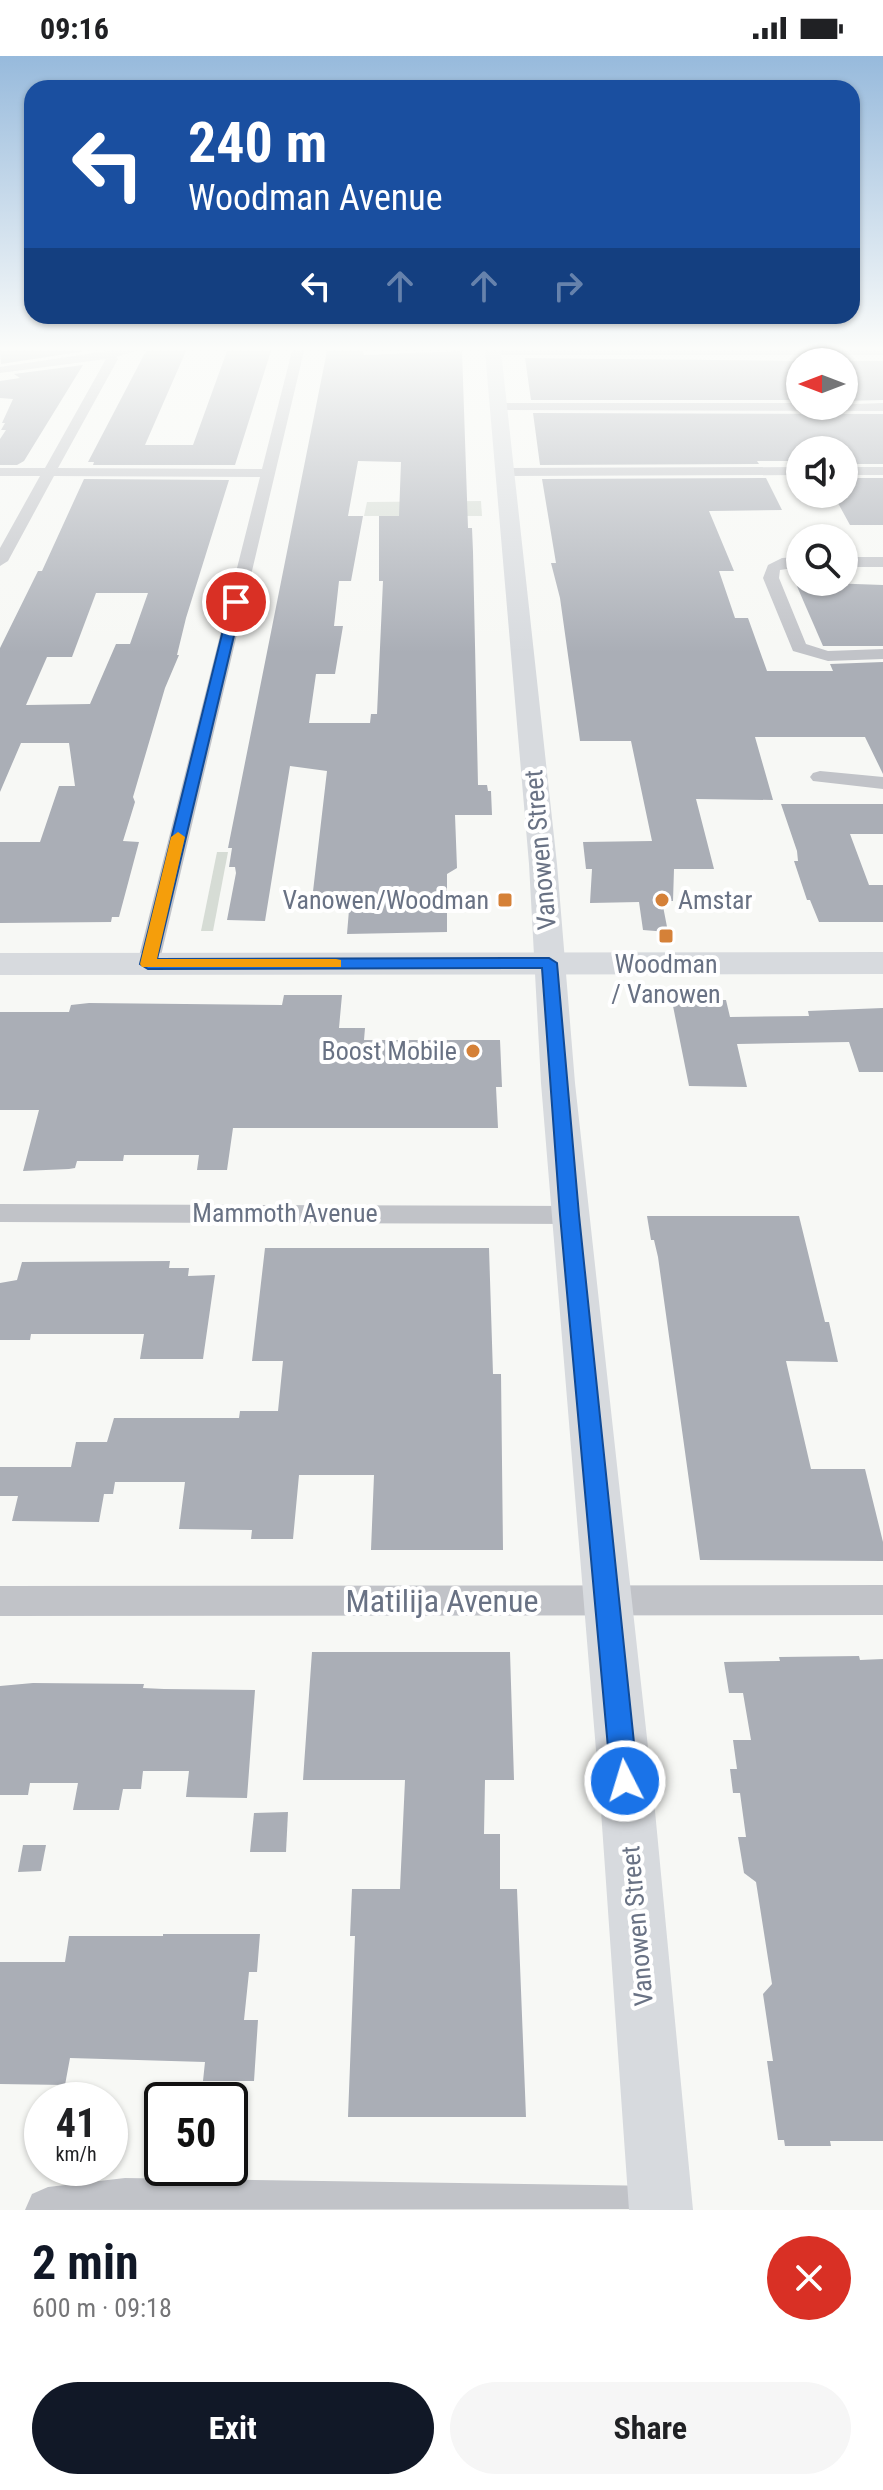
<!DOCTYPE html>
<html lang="en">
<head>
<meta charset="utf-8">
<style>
  body { margin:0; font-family:"Roboto Condensed",sans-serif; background:#f6f6f6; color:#202124; height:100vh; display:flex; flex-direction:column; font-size:30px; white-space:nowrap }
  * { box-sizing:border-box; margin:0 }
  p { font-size:26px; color:#757577 }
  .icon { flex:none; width:44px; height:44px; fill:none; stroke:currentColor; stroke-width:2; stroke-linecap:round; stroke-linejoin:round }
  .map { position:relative; height:2154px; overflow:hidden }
  .side { display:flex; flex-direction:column; background:#fff; flex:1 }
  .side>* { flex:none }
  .hud { position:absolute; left:24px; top:24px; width:836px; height:244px; border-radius:24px; box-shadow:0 2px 6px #0004; background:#1a4fa0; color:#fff; overflow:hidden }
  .needle { width:52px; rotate:270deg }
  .tools { position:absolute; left:786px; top:292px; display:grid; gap:16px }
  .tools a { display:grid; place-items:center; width:72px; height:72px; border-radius:50%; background:#fff; box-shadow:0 2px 6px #0004; font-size:40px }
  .speed { position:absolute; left:24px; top:2026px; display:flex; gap:16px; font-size:40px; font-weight:700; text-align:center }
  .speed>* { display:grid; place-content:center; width:104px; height:104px; border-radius:50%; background:#fff; box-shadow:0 2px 6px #0004; line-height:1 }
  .speed small { font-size:20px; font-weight:400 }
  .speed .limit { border:4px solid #111; border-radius:12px; background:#fff; color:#111 }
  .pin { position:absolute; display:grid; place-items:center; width:68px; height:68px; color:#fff; margin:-34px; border:4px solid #fff; border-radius:50%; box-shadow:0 2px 8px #0007 }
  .me { position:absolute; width:88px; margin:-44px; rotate:355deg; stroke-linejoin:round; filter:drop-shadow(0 0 6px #0008) }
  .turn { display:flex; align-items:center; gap:28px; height:168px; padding:0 32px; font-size:36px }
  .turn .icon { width:104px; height:104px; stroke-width:2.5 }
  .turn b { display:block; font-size:56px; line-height:68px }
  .lanes { display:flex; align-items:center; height:76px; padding:0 32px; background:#0003; justify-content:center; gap:40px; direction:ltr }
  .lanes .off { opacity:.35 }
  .round { display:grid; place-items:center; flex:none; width:84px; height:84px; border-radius:42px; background:#f6f6f6 }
  .head { display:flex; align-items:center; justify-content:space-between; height:136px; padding:0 32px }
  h1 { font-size:48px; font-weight:700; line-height:60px; color:#111827 }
  .action { display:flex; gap:16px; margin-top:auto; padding:16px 32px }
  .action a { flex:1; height:92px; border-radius:48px; background:#111827; color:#fff; font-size:32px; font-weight:700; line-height:92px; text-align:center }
  .action a+a { background:#f6f6f6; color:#202124 }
  .status { display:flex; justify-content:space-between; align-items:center; height:56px; padding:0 40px; background:#fff; direction:ltr }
  .status svg { height:22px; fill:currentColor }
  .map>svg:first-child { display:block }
  .green { fill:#d6dcd5 }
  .building { fill:#aaaeb6; fill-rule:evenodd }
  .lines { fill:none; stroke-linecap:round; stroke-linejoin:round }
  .minor { fill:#c1c3c8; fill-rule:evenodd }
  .secondary { fill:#d7dade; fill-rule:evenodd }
  .primary { fill:#d7dade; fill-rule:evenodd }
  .route { fill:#1a73e8; stroke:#114b97; stroke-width:2 }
  .slow { fill:#f59e0b }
  .poi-dot { fill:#d58138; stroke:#fff; stroke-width:3 }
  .labels { text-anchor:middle; stroke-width:8; stroke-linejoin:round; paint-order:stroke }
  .street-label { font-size:26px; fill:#697284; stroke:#fff }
  .poi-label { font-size:26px; fill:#697284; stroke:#fff; text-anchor:end }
  .near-street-label { font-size:32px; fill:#697284; stroke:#fff }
</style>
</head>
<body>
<div class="status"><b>09:16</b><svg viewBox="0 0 49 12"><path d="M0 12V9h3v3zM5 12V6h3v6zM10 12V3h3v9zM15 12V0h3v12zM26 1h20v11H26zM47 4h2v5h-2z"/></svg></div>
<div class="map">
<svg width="883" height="2154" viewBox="0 0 883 2154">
  <rect width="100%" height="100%" fill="#f7f8f5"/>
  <g class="green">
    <polygon points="481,445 482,460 364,460 367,446"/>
    <polygon points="217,796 228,796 213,875 201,875"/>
  </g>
  <g class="building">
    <polygon points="0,295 86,295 1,308"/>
    <polygon points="146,295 186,295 145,389 193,389 227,295 271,295 235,409 93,409 94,406 88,406"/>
    <path d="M327,295H363L364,299L462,295L468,472H472L473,496L478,729H487L488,735H491L492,759H455L457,812L447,818V876L347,878L349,854H345L346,844H312L327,715L290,710L265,865L227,864L236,817L235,811H229L232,792H228ZM358,405L401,406L399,460H379V525H383L377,658H371L370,667H309L316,618H335L343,570H334L339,525H351L363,460H348Z"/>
    <polygon points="525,302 800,305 800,344 531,344"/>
    <polygon points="844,305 883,305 883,344 844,345"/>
    <polygon points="83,309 24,405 17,409 0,409 0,383 6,374 1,374 5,367 2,367 13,343 0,342 0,325 20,322 14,318"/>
    <polygon points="533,357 883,358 883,408 844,408 844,394 800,394 800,405 757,405 759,408 540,409"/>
    <polygon points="766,422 782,454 709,455 734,515 719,515 735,562 748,562 767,615 833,615 830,608 883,606 883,718 865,681 755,681 773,744 696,743 714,813 674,813 673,845 662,845 668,876 643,874 639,846 590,847 592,813 586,813 583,786 652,785 631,685 580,685 560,542 551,507 556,507 542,423"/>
    <polygon points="844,422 883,422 883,469 850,469 833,438 844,438"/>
    <path d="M84,423L229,424L186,562L177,599H179L165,632L133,741L135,746L123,785L139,786L119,861H112L111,866L0,867V786H40L59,730H75L69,687H21L0,736V592L38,515H42ZM96,537H148L130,588H116L90,648L26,649L47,601H72Z"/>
    <polygon points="828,527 883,529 883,590 823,590 796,528"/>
    <polygon points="781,748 883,748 883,778 850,778 869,829 883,829 883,866 819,866 810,844 807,844 794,805 798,805 797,795"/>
    <polygon points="284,939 342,939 339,972 365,972 364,984 500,984 502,1031 496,1031 498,1072 233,1072 227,1114 197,1114 199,1099 124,1099 123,1105 77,1105 75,1112 69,1113 23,1115 39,1054 0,1054 0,956 69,956 71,949 89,947 282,949"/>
    <polygon points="697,939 719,939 720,944 726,944 730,961 809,960 808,955 883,952 883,1016 859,1016 849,986 737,988 747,1031 689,1030 672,945 698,945"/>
    <polygon points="647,1160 799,1160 825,1266 829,1266 838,1306 786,1305 811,1413 865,1413 883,1486 883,1505 700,1504 658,1201 654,1184 651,1184"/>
    <polygon points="265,1192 489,1192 493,1318 501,1318 503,1494 371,1494 374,1419 299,1419 293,1483 251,1483 252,1474 179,1473 185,1426 115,1426 113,1438 104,1438 99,1466 12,1465 18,1440 0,1440 0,1411 71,1411 76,1386 107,1386 114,1362 239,1362 240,1355 278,1355 283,1305 252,1305"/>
    <polygon points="170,1205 169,1212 189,1212 188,1220 215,1219 203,1303 140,1303 144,1278 31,1278 30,1284 0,1284 0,1227 17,1224 22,1206"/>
    <polygon points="312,1596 510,1596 514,1724 485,1724 484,1778 500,1778 500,1833 517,1833 526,2061 348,2061 355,1880 350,1880 352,1833 400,1833 405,1724 303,1724"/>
    <polygon points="859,1600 860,1604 883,1603 883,2085 830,2085 831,2090 785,2090 784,2084 778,2084 767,2005 773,2005 763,1938 772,1928 756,1826 744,1817 738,1781 746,1781 740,1737 733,1737 730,1713 737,1713 733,1684 751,1684 743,1637 729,1637 724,1606 780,1605 779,1601"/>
    <polygon points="33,1627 144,1628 143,1632 164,1633 255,1634 247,1742 186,1741 189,1715 143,1715 141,1733 123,1733 119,1754 73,1754 78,1727 30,1727 28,1739 0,1739 0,1630"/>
    <polygon points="288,1756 286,1796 250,1796 254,1757"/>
    <polygon points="23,1789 46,1789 41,1815 18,1816"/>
    <polygon points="163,1878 260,1878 257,1916 249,1916 244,1964 258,1964 254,2025 203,2025 205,2006 70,2002 65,2029 0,2028 0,1906 65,1906 69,1880 163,1880"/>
  </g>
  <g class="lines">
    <g class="minor">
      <polygon points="107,295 136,295 116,301 118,303 58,412 262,413 292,295 304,295 159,908 156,913 140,913 137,908 260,421 54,420 8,505 0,510 0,492 40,420 0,420 0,412 45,412 106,303 0,317 0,311"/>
      <polygon points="488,295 883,295 883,299 493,299"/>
      <polygon points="498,347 800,347 800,350 883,347 883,355 494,354 494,348"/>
      <polygon points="800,411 800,419 504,420 497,416 504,412"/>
      <rect x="844" y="411" width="39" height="8"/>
      <polygon points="800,501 800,511 780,514 779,522 806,588 828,595 883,593 883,603 828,605 793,595 763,522 768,509 782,502"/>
      <rect x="844" y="501" width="39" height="10"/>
      <polygon points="820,715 883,721 883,733 813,725 810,721 813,717"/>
      <polygon points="0,1148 570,1150 580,1152 584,1159 580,1166 570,1168 0,1166"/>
      <polygon points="883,1529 883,1559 0,1560 0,1530"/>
      <polygon points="125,2122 661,2130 677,2137 684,2153 25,2154 32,2138 48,2131"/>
    </g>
    <polygon class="secondary" points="485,295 501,295 557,808 575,1027 655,1755 693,2154 629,2154 601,1755 541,1027 529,808"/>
    <polygon class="primary" points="883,896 883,918 0,919 0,897"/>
  </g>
  <linearGradient id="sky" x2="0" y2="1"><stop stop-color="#97badc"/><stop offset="0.49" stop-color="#fbfcfa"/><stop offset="1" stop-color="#fbfcfa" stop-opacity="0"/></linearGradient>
  <rect width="883" height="597" fill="url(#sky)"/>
  <polygon class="route" points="236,543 242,546 157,903 549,902 557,907 579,1159 638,1725 634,1734 625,1738 615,1734 611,1725 560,1159 542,912 148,913 140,908 230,546"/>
  <polygon class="slow" points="178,776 185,781 157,903 336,903 341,904 341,911 142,911 140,908 171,781"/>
  <g class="poi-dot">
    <rect x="497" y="836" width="16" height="16" rx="4"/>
    <circle cx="662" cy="844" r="8"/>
    <rect x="658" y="872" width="16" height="16" rx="4"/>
    <circle cx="473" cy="995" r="8"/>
  </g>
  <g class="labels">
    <g class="street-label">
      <text transform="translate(540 794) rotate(-95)" y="9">Vanowen Street</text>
      <text x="285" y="1166">Mammoth Avenue</text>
      <text transform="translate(637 1870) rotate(-95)" y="9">Vanowen Street</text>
    </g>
    <g class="poi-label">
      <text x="489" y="853">Vanowen/Woodman</text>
      <text x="678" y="853" text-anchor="start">Amstar</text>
      <text x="666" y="917" text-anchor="middle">Woodman<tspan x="666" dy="30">/ Vanowen</tspan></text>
      <text x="457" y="1004">Boost Mobile</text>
    </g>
    <g class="near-street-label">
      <text x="442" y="1556">Matilija Avenue</text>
    </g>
  </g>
</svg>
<div class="tools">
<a><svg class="needle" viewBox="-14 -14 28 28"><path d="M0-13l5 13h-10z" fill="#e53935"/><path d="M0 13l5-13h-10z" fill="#757577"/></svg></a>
<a><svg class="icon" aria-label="sound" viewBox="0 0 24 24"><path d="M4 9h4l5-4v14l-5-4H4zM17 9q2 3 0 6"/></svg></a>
<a><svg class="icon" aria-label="search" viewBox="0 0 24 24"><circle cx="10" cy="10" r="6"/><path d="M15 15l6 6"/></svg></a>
</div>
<div class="speed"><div>41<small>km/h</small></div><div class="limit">50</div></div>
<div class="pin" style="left:236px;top:546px;background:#d93025"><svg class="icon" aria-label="arrive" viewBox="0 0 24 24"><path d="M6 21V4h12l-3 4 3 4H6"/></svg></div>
<svg class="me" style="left:625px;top:1725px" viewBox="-20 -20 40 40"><circle r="17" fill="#1a73e8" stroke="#fff" stroke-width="3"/><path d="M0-11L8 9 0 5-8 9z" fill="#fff"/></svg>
<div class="hud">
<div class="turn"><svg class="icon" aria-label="left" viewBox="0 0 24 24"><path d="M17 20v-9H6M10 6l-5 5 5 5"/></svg><div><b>240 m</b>Woodman Avenue</div></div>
<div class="lanes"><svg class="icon" aria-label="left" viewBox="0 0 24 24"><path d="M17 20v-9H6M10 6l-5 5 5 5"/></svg><svg class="icon off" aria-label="ahead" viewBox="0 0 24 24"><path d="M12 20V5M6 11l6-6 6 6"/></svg><svg class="icon off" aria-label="ahead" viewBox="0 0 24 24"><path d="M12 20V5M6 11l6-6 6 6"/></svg><svg class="icon off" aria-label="right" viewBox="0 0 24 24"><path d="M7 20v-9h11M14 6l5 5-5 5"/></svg></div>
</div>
</div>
<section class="side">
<div class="head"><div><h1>2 min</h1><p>600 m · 09:18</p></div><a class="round" style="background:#d93025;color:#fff"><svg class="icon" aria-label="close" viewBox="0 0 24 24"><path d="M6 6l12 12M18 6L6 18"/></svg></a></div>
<div class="action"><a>Exit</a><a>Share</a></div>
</section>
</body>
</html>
